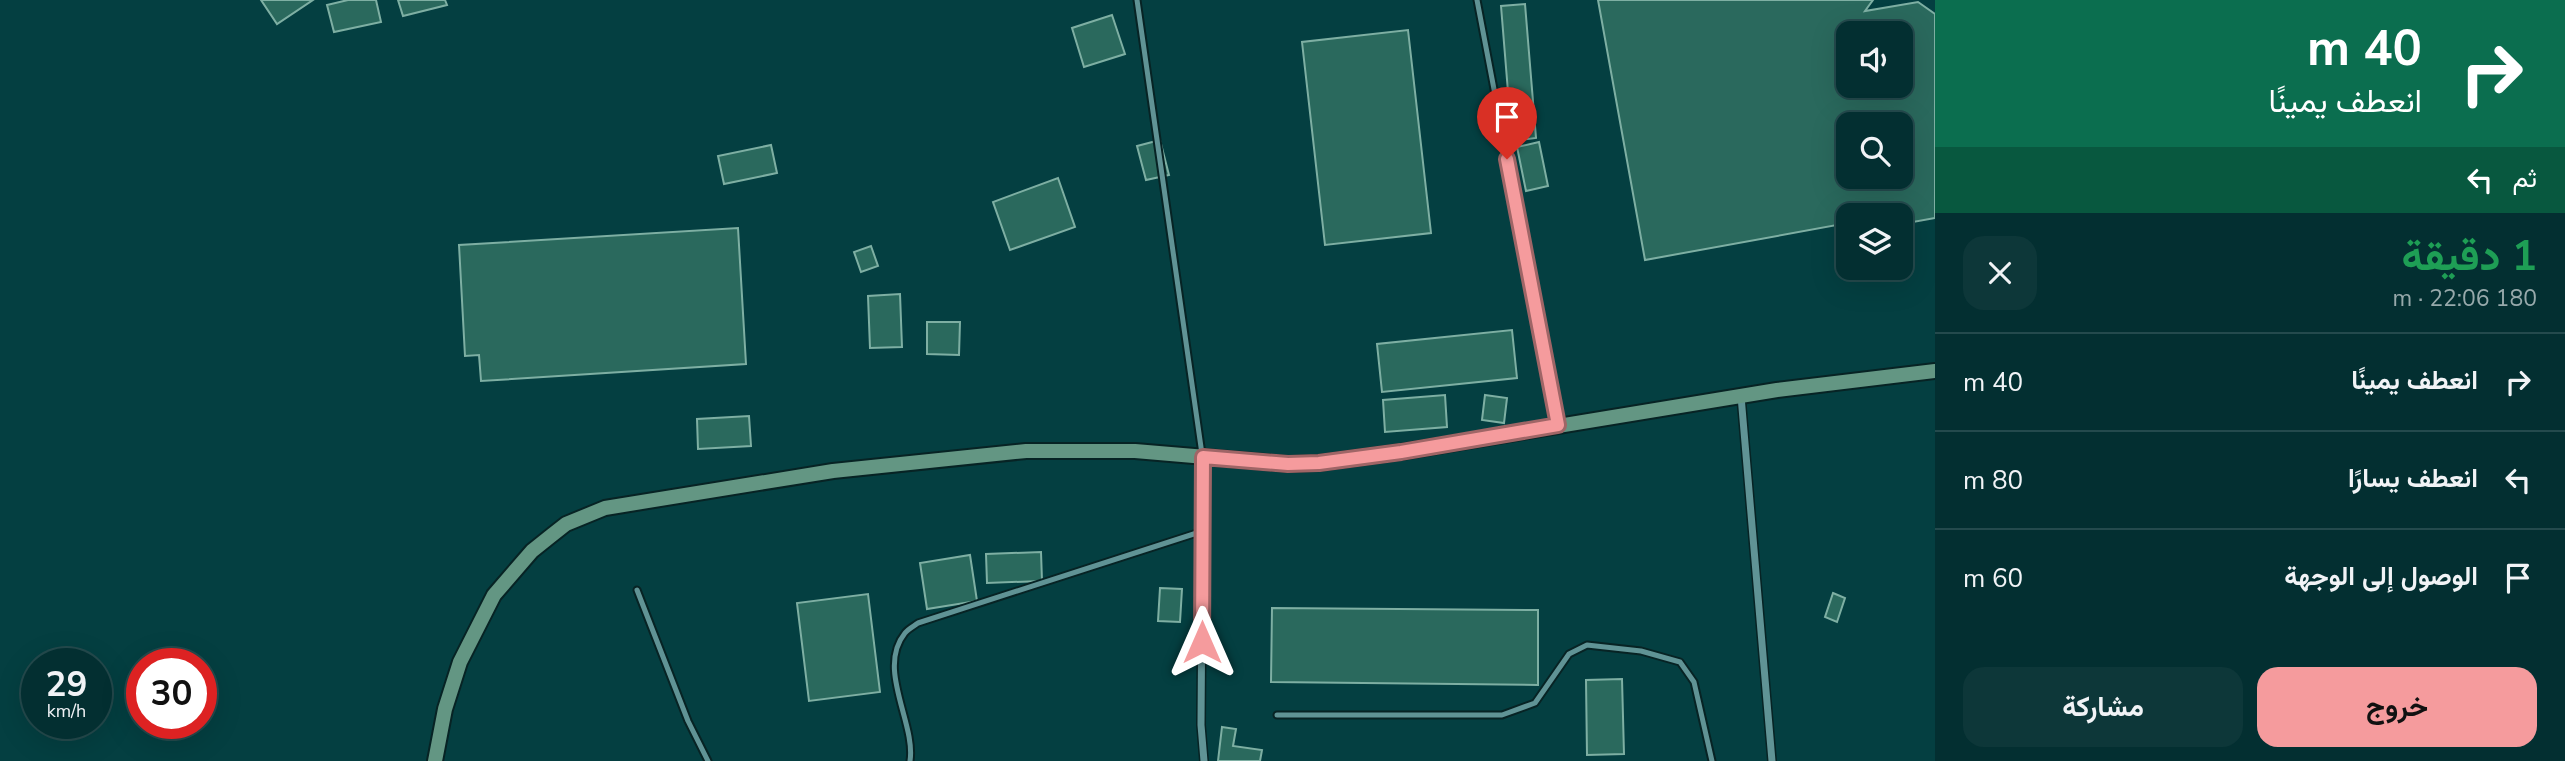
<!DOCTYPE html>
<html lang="ar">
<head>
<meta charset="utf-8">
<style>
  body { margin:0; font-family:"Nunito Sans",Vazirmatn,sans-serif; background:#0d3739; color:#f1f3f6; direction:rtl; height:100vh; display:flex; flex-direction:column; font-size:26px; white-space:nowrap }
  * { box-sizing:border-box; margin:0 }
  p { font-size:23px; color:#97a9ab }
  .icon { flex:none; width:38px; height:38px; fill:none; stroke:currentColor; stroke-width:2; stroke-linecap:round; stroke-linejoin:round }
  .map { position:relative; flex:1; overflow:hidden; direction:ltr }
  .drawer { display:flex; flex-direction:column; background:#032f31; width:630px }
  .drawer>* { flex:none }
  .top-card { background:#0b6e4f; color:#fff; overflow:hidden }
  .controls { position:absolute; left:1836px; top:21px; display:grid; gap:14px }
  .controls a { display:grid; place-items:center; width:77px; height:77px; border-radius:14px; background:#032f31; box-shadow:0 7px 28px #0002,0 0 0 2px #244a4d; font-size:35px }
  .speed { position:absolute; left:21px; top:648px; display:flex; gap:14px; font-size:35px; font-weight:700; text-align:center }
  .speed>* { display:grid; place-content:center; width:91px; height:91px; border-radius:50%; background:#032f31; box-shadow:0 7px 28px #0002,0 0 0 2px #244a4d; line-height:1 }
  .speed small { font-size:18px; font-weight:400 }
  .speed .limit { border:10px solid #d22; background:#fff; color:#111 }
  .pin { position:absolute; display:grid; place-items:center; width:60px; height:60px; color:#fff; margin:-72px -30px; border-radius:50% 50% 50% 0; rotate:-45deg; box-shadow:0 0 7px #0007 }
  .pin .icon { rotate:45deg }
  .me { position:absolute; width:77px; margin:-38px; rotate:0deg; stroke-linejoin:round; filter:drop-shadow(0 0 5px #0008) }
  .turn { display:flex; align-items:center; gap:24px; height:147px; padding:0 28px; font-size:32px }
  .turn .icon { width:91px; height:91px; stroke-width:2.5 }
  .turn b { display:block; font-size:49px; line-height:60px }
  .then { display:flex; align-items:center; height:66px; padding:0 28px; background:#0003; gap:14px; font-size:26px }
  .round { display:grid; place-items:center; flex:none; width:74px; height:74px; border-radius:21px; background:#0d3739 }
  .headline { display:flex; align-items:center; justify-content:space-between; height:119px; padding:0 28px }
  h1 { font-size:42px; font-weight:700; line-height:52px; color:#1e9e55 }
  .button { display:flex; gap:14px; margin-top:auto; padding:14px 28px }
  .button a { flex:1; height:80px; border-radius:21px; background:#f59b9d; color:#111; font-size:28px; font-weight:700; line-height:80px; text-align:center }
  .button a+a { background:#0d3739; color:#f1f3f6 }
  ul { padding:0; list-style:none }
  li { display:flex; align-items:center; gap:21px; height:98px; padding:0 28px; border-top:2px solid #244a4d }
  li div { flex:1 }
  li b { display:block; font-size:26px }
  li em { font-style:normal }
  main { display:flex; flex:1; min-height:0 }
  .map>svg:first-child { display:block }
  .building { fill:#2a695d; stroke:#7eafa3; stroke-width:2; fill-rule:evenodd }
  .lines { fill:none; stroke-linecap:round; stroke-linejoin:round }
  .service-casing { stroke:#072324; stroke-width:9 }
  .minor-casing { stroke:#072324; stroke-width:10 }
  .secondary-casing { stroke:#072324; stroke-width:18 }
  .service { stroke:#609395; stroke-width:5 }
  .minor { stroke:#609395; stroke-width:7 }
  .secondary { stroke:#639683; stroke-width:14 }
  .route-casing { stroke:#9f6566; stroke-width:18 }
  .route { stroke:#f59b9d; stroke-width:12 }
</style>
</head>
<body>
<main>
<section class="drawer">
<div class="top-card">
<div class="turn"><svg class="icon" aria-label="right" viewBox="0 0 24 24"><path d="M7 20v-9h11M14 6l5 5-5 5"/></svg><div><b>40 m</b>انعطف يمينًا</div></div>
<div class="then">ثم<svg class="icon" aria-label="left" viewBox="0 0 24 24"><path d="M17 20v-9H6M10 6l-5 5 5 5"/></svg></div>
</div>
<div class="headline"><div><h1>1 دقيقة</h1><p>180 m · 22:06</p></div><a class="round"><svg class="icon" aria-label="close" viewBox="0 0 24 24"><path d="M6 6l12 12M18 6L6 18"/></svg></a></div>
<ul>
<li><svg class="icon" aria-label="right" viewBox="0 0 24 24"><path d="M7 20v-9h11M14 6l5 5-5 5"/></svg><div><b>انعطف يمينًا</b></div><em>40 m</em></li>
<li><svg class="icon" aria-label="left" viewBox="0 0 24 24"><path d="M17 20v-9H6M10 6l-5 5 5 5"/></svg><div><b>انعطف يسارًا</b></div><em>80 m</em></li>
<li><svg class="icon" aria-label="arrive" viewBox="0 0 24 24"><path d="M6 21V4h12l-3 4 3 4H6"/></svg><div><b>الوصول إلى الوجهة</b></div><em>60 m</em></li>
</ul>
<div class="button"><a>خروج</a><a>مشاركة</a></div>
</section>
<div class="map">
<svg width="1935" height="761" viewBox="0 0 1935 761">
  <rect width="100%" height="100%" fill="#043f41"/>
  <g class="building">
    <polygon points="261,0 313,0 277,24"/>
    <polygon points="348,0 376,0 381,22 334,32 327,5"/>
    <polygon points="398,0 445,0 447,5 403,16"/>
    <path d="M1598,0H1873L1865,11L1918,2L1935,14V218L1913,222L1897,211L1893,215H1848V223L1645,260ZM1848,33H1900V86H1848ZM1848,124H1900V177H1848Z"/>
    <polygon points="1525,4 1536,138 1512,141 1501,6"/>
    <polygon points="1112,15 1125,54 1084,67 1072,28"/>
    <polygon points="1408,30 1431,233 1325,245 1302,42"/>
    <polygon points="1160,140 1169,175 1146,180 1137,146"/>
    <polygon points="1539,142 1548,186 1526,191 1517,147"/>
    <polygon points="771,145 777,173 724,184 718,156"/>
    <polygon points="1058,178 1075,227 1010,250 993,202"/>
    <polygon points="738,228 746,364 481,381 479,355 465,356 459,245"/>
    <polygon points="871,246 878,266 861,272 854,252"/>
    <polygon points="900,294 902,347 870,348 868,296"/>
    <polygon points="927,322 960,322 959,355 927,354"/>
    <polygon points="1512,330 1517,378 1382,392 1377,344"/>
    <polygon points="1445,395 1447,427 1385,432 1383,400"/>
    <polygon points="1485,395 1507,398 1504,423 1482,420"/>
    <polygon points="749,416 751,446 698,449 697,419"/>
    <polygon points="1041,552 1042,581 987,583 986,554"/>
    <polygon points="970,555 977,601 927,609 920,563"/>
    <polygon points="1160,588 1182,589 1180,622 1158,621"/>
    <polygon points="1833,593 1845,598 1837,622 1825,617"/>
    <polygon points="868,594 880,692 809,701 797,603"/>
    <polygon points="1272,608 1538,610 1538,685 1271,682"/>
    <polygon points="1622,679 1624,754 1587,755 1586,680"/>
    <polygon points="1222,727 1236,729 1233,746 1262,750 1260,761 1218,761"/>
  </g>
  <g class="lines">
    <defs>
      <g id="service">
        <polyline points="1137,0 1202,454"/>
        <polyline points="1477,0 1558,425"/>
        <polyline points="637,590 688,721 708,761"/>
        <polyline points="1277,715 1502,715 1535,703 1569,654 1587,645 1641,651 1680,662 1694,682 1712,761"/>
        <path d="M910,761C916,723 876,669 905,633C908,629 914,626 918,623L1203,531"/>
      </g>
      <g id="minor">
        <polyline points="1741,396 1772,761"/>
        <polyline points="1203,457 1201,725 1204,761"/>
      </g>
      <polyline id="secondary" points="435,761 445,709 460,662 494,595 532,551 552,535 566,524 605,508 833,471 1026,451 1135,451 1288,464 1319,463 1401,452 1777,390 1935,371"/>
    </defs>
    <use href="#service" class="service-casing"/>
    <use href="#minor" class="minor-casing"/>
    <use href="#secondary" class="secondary-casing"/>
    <use href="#service" class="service"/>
    <use href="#minor" class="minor"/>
    <use href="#secondary" class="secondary"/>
  </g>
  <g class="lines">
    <defs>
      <polyline id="route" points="1202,642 1203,457 1288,464 1319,463 1401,452 1558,425 1507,159"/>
    </defs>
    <use href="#route" class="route-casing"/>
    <use href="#route" class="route"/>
  </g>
</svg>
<div class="controls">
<a><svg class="icon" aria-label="sound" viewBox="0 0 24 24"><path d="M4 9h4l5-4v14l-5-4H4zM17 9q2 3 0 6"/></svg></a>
<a><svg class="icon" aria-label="search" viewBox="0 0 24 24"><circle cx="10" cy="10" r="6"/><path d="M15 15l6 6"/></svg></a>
<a><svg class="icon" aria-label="layers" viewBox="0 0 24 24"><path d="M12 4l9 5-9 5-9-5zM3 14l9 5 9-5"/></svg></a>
</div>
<div class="speed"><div>29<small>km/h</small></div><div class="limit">30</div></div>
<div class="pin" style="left:1507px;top:159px;background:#d93025"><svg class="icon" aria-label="arrive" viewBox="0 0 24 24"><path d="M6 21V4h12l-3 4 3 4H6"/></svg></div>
<svg class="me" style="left:1202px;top:642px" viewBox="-20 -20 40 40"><path d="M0-17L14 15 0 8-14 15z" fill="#f59b9d" stroke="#fff" stroke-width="4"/></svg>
</div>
</main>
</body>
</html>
